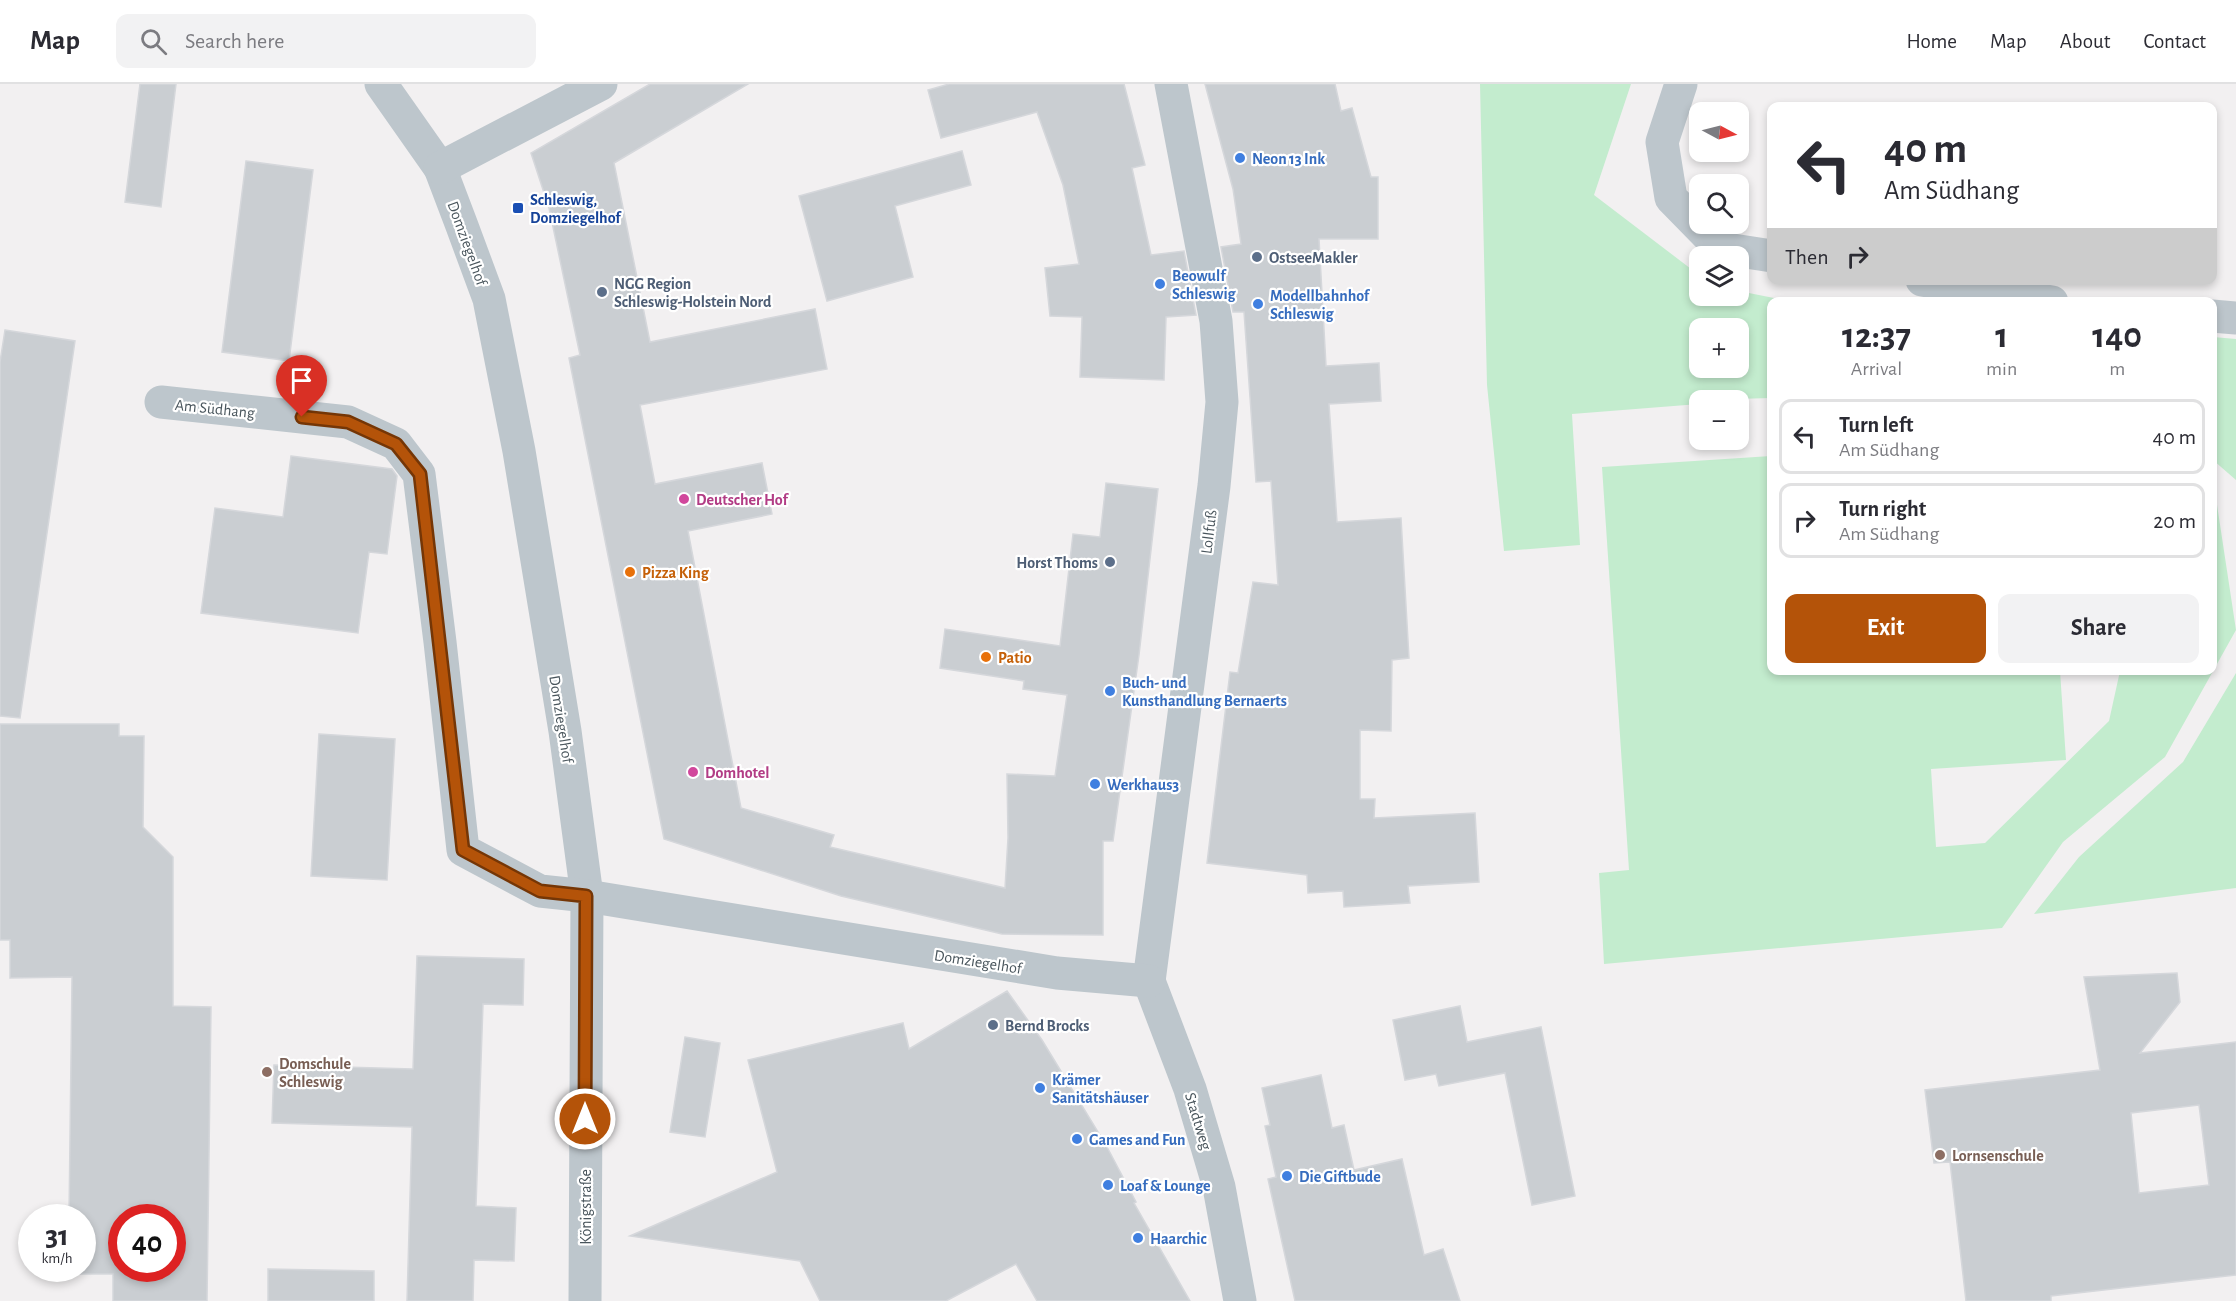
<!DOCTYPE html>
<html lang="en">
<head>
<meta charset="utf-8">
<style>
  body { margin:0; font-family:"Alegreya Sans",sans-serif; background:#f2f2f3; color:#2b2b33; height:100vh; display:flex; flex-direction:column; font-size:22px; white-space:nowrap }
  * { box-sizing:border-box; margin:0 }
  p { font-size:20px; color:#7c7c81 }
  .icon { flex:none; width:33px; height:33px; fill:none; stroke:currentColor; stroke-width:2; stroke-linecap:round; stroke-linejoin:round }
  .map { position:relative; flex:1; overflow:hidden }
  .sheet { position:absolute; left:1767px; top:213px; width:450px; height:378px; display:flex; flex-direction:column; background:#fff; border-radius:12px; box-shadow:0 3px 9px #0003 }
  .sheet>* { flex:none }
  .hud { position:absolute; left:1767px; top:18px; width:450px; height:183px; border-radius:12px; box-shadow:0 3px 9px #0003; background:#fff; color:#2b2b33; overflow:hidden }
  .needle { width:39px; rotate:97deg }
  .fabs { position:absolute; left:1689px; top:18px; display:grid; gap:12px }
  .fabs a { display:grid; place-items:center; width:60px; height:60px; border-radius:12px; background:#fff; box-shadow:0 3px 9px #0003; font-size:30px }
  .speed { position:absolute; left:18px; top:1120px; display:flex; gap:12px; font-size:30px; font-weight:700; text-align:center }
  .speed>* { display:grid; place-content:center; width:78px; height:78px; border-radius:50%; background:#fff; box-shadow:0 3px 9px #0003; line-height:1 }
  .speed small { font-size:15px; font-weight:400 }
  .speed .limit { border:9px solid #d22; background:#fff; color:#111 }
  .pin { position:absolute; display:grid; place-items:center; width:51px; height:51px; color:#fff; margin:-62px -26px; border-radius:50% 50% 50% 0; rotate:-45deg; box-shadow:0 0 6px #0007 }
  .pin .icon { rotate:45deg }
  .me { position:absolute; width:66px; margin:-33px; rotate:0deg; stroke-linejoin:round; filter:drop-shadow(0 0 4px #0008) }
  .turn { display:flex; align-items:center; gap:21px; height:126px; padding:0 18px; font-size:27px }
  .turn .icon { width:78px; height:78px; stroke-width:2.5 }
  .turn b { display:block; font-size:42px; line-height:51px }
  .then { display:flex; align-items:center; height:57px; padding:0 18px; background:#0003; gap:12px; font-size:22px }
  .eta { display:flex; justify-content:space-evenly; align-items:center; height:102px; text-align:center }
  .eta b { font-size:36px; font-weight:600; line-height:42px }
  .primary-button { display:flex; gap:12px; margin-top:auto; padding:12px 18px }
  .primary-button a { flex:1; height:69px; border-radius:12px; background:#b45309; color:#fff; font-size:24px; font-weight:600; line-height:69px; text-align:center }
  .primary-button a+a { background:#f2f2f3; color:#2b2b33 }
  ul { padding:0; list-style:none }
  li { display:flex; align-items:center; gap:18px; height:75px; margin:0 12px 9px; padding:0 6px; border:3px solid #e1e1e2; border-radius:12px }
  li div { flex:1 }
  li b { display:block; font-size:22px }
  li em { font-style:normal }
  header { display:flex; align-items:center; gap:36px; box-sizing:border-box; height:84px; padding:0 30px; background:#fff; border-bottom:2px solid #e1e1e2 }
  header strong { font-size:28px }
  nav { display:flex; gap:33px; margin-inline-start:auto; font-size:21px }
  .search { width:420px; height:54px; background:#f2f2f3; display:flex; align-items:center; gap:15px; box-sizing:border-box; padding:0 21px; border-radius:12px; color:#7c7c81; font-size:22px }
  .map>svg:first-child { display:block }
  .green { fill:#c3ecce; fill-rule:evenodd }
  .building { fill:#caced2; stroke:#d5d7db; stroke-width:1.5; fill-rule:evenodd }
  .lines { fill:none; stroke-linecap:round; stroke-linejoin:round }
  .minor { stroke:#bdc6cc; stroke-width:33 }
  .route-casing { stroke:#753606; stroke-width:15 }
  .route { stroke:#b45309; stroke-width:10 }
  .shop-dot { fill:#3f7fe0; stroke:#fff; stroke-width:2 }
  .transit-dot { fill:#1a4fb4; stroke:#fff; stroke-width:2 }
  .service-dot { fill:#5c6f8a; stroke:#fff; stroke-width:2 }
  .hotel-dot { fill:#d1479c; stroke:#fff; stroke-width:2 }
  .food-dot { fill:#e8710a; stroke:#fff; stroke-width:2 }
  .education-dot { fill:#8d6e63; stroke:#fff; stroke-width:2 }
  .labels { text-anchor:middle; stroke-width:4.5; stroke-linejoin:round; paint-order:stroke }
  .shop-label { font-size:16px; font-weight:bold; fill:#366cbe; stroke:#fff; text-anchor:start }
  .transit-label { font-size:16px; font-weight:bold; fill:#164399; stroke:#fff; text-anchor:start }
  .street-label { font-size:16px; fill:#49555c; stroke:#fff }
  .service-label { font-size:16px; font-weight:bold; fill:#4e5e75; stroke:#fff; text-anchor:start }
  .hotel-label { font-size:16px; font-weight:bold; fill:#b23c85; stroke:#fff; text-anchor:start }
  .food-label { font-size:16px; font-weight:bold; fill:#c56008; stroke:#fff; text-anchor:start }
  .education-label { font-size:16px; font-weight:bold; fill:#785e54; stroke:#fff; text-anchor:start }
</style>
</head>
<body>
<header>
<strong>Map</strong>
<div class="search"><svg class="icon" aria-label="search" viewBox="0 0 24 24"><circle cx="10" cy="10" r="6"/><path d="M15 15l6 6"/></svg>Search here</div>
<nav><a>Home</a><a>Map</a><a>About</a><a>Contact</a></nav>
</header>
<div class="map">
<svg width="2236" height="1217" viewBox="0 0 2236 1217">
  <rect width="100%" height="100%" fill="#f2f0f1"/>
  <g class="green">
    <path d="M1480,0H1631L1594,111L1699,191L1700,212H1738L1739,207L1788,217L1772,218L1771,314L1700,316L1699,320L1572,330L1580,461L1504,467L1487,301ZM1738,244V284H1700V244Z"/>
    <polygon points="2213,253 2236,255 2236,396 2213,376"/>
    <polygon points="1771,372 1772,586 2060,587 2066,676 1931,685 1936,763 1985,759 2109,637 2120,587 2212,586 2213,399 2214,401 2236,546 2165,673 2063,758 2002,844 1604,880 1599,789 1629,786 1602,383"/>
    <polygon points="2236,589 2236,804 2034,830 2079,773 2183,678"/>
  </g>
  <g class="building">
    <polygon points="140,0 176,0 161,123 125,118"/>
    <polygon points="650,0 748,0 614,79 650,258 815,225 827,285 640,321 655,400 762,379 772,430 688,447 741,724 834,751 830,763 1005,804 1008,754 1007,690 1055,692 1067,611 1023,605 1024,597 940,584 945,545 1060,562 1073,450 1100,453 1106,399 1158,405 1139,571 1113,757 1103,757 1103,851 1002,850 841,812 664,755 569,274 580,271 549,124 531,69"/>
    <polygon points="949,0 1124,0 1145,81 1132,84 1151,171 1184,167 1196,231 1166,233 1164,296 1080,293 1082,233 1050,232 1045,184 1079,180 1063,101 1037,28 941,54 928,6"/>
    <polygon points="1205,0 1335,0 1341,27 1352,24 1371,93 1378,93 1378,155 1319,155 1326,282 1379,279 1381,317 1329,320 1337,438 1401,434 1409,574 1392,576 1391,647 1360,646 1360,715 1375,715 1374,734 1475,729 1479,798 1408,802 1410,819 1344,823 1343,807 1308,809 1307,791 1207,779 1230,588 1238,589 1253,498 1278,501 1271,397 1256,398 1244,228 1233,228 1221,163 1241,160 1233,105"/>
    <polygon points="962,67 971,101 895,122 913,193 827,217 799,112"/>
    <polygon points="246,77 313,86 289,277 222,268"/>
    <polygon points="5,246 75,257 20,634 0,632 0,278"/>
    <polygon points="291,372 392,385 397,392 387,470 369,468 358,549 201,529 215,424 283,433"/>
    <path d="M0,640H119V652H144L143,743L173,773V922L211,923L207,1217H113V1190H68L69,1185H82V1134H69L72,893L10,894V856H0ZM122,1134H172V1185H122Z"/>
    <polygon points="319,650 395,655 387,796 311,792"/>
    <polygon points="417,872 524,875 523,921 483,920 476,1122 516,1124 514,1177 474,1176 473,1217 407,1217 412,1043 272,1039 274,981 413,985"/>
    <path d="M2177,889L2180,918L2140,969L2236,958V1191L2051,1212V1217H1966L1950,1078L1934,1079L1925,1006L2100,986L2084,893ZM2199,1021L2209,1101L2139,1109L2131,1029Z"/>
    <polygon points="1007,907 1042,956 1106,1061 1136,1118 1134,1119 1190,1217 1037,1217 1016,1180 946,1217 820,1217 800,1177 630,1152 777,1088 748,976 903,939 909,965"/>
    <polygon points="1460,922 1467,958 1541,943 1575,1112 1532,1121 1505,989 1439,1002 1436,990 1405,996 1393,936"/>
    <polygon points="685,953 720,959 705,1053 670,1048"/>
    <polygon points="1321,991 1332,1044 1344,1041 1354,1086 1402,1075 1424,1171 1443,1165 1460,1217 1295,1217 1268,1095 1276,1093 1265,1042 1270,1041 1262,1004"/>
    <polygon points="268,1185 374,1187 374,1217 268,1217"/>
  </g>
  <g class="lines">
    <g class="minor">
      <polyline points="381,0 440,84 462,142 489,215 519,367 565,647 587,812 585,1217"/>
      <polyline points="1171,0 1216,237 1222,318 1214,402 1149,897 1190,1005 1219,1103 1240,1217"/>
      <polyline points="1681,0 1662,58 1671,114 1720,164 1772,172"/>
      <polyline points="440,84 601,0"/>
      <polyline points="1922,196 2052,218"/>
      <polyline points="2212,232 2236,234"/>
      <polyline points="161,318 348,338 396,360 419,390 440,558 463,766 540,807 587,812 1057,889 1149,897"/>
    </g>
  </g>
  <g class="lines">
    <defs>
      <polyline id="route" points="302,333 348,338 396,360 420,390 463,766 540,807 586,812 585,1035"/>
    </defs>
    <use href="#route" class="route-casing"/>
    <use href="#route" class="route"/>
  </g>
  <g class="shop-dot">
    <circle cx="1240" cy="74" r="6"/>
    <circle cx="1160" cy="200" r="6"/>
    <circle cx="1258" cy="220" r="6"/>
    <circle cx="1110" cy="607" r="6"/>
    <circle cx="1095" cy="700" r="6"/>
    <circle cx="1040" cy="1004" r="6"/>
    <circle cx="1077" cy="1055" r="6"/>
    <circle cx="1287" cy="1092" r="6"/>
    <circle cx="1108" cy="1101" r="6"/>
    <circle cx="1138" cy="1154" r="6"/>
  </g>
  <rect class="transit-dot" x="512" y="118" width="12" height="12" rx="3"/>
  <g class="service-dot">
    <circle cx="1257" cy="173" r="6"/>
    <circle cx="602" cy="208" r="6"/>
    <circle cx="1110" cy="478" r="6"/>
    <circle cx="993" cy="941" r="6"/>
  </g>
  <g class="hotel-dot">
    <circle cx="684" cy="415" r="6"/>
    <circle cx="693" cy="688" r="6"/>
  </g>
  <g class="food-dot">
    <circle cx="630" cy="488" r="6"/>
    <circle cx="986" cy="573" r="6"/>
  </g>
  <g class="education-dot">
    <circle cx="267" cy="988" r="6"/>
    <circle cx="1940" cy="1071" r="6"/>
  </g>
  <g class="labels">
    <g class="shop-label">
      <text x="1252" y="80">Neon 13 Ink</text>
      <text x="1172" y="197">Beowulf<tspan x="1172" dy="18">Schleswig</tspan></text>
      <text x="1270" y="217">Modellbahnhof<tspan x="1270" dy="18">Schleswig</tspan></text>
      <text x="1122" y="604">Buch- und<tspan x="1122" dy="18">Kunsthandlung Bernaerts</tspan></text>
      <text x="1107" y="706">Werkhaus3</text>
      <text x="1052" y="1001">Krämer<tspan x="1052" dy="18">Sanitätshäuser</tspan></text>
      <text x="1089" y="1061">Games and Fun</text>
      <text x="1299" y="1098">Die Giftbude</text>
      <text x="1120" y="1107">Loaf &amp; Lounge</text>
      <text x="1150" y="1160">Haarchic</text>
    </g>
    <g class="transit-label">
      <text x="530" y="121">Schleswig,<tspan x="530" dy="18">Domziegelhof</tspan></text>
    </g>
    <g class="street-label">
      <text transform="translate(468 159) rotate(70)" y="6">Domziegelhof</text>
      <text transform="translate(215 324) rotate(6)" y="6">Am Südhang</text>
      <text transform="translate(1208 448) rotate(-83)" y="6">Lollfuß</text>
      <text transform="translate(562 635) rotate(81)" y="6">Domziegelhof</text>
      <text transform="translate(978 877) rotate(9)" y="6">Domziegelhof</text>
      <text transform="translate(1199 1037) rotate(73)" y="6">Stadtweg</text>
      <text transform="translate(585 1123) rotate(-90)" y="6">Königstraße</text>
    </g>
    <g class="service-label">
      <text x="1269" y="179">OstseeMakler</text>
      <text x="614" y="205">NGG Region<tspan x="614" dy="18">Schleswig-Holstein Nord</tspan></text>
      <text x="1098" y="484" text-anchor="end">Horst Thoms</text>
      <text x="1005" y="947">Bernd Brocks</text>
    </g>
    <g class="hotel-label">
      <text x="696" y="421">Deutscher Hof</text>
      <text x="705" y="694">Domhotel</text>
    </g>
    <g class="food-label">
      <text x="642" y="494">Pizza King</text>
      <text x="998" y="579">Patio</text>
    </g>
    <g class="education-label">
      <text x="279" y="985">Domschule<tspan x="279" dy="18">Schleswig</tspan></text>
      <text x="1952" y="1077">Lornsenschule</text>
    </g>
  </g>
</svg>
<div class="fabs">
<a><svg class="needle" viewBox="-14 -14 28 28"><path d="M0-13l5 13h-10z" fill="#e53935"/><path d="M0 13l5-13h-10z" fill="#7c7c81"/></svg></a>
<a><svg class="icon" aria-label="search" viewBox="0 0 24 24"><circle cx="10" cy="10" r="6"/><path d="M15 15l6 6"/></svg></a>
<a><svg class="icon" aria-label="layers" viewBox="0 0 24 24"><path d="M12 4l9 5-9 5-9-5zM3 14l9 5 9-5"/></svg></a>
<a>+</a>
<a>−</a>
</div>
<div class="speed"><div>31<small>km/h</small></div><div class="limit">40</div></div>
<div class="pin" style="left:302px;top:333px;background:#d93025"><svg class="icon" aria-label="arrive" viewBox="0 0 24 24"><path d="M6 21V4h12l-3 4 3 4H6"/></svg></div>
<svg class="me" style="left:585px;top:1035px" viewBox="-20 -20 40 40"><circle r="17" fill="#b45309" stroke="#fff" stroke-width="3"/><path d="M0-11L8 9 0 5-8 9z" fill="#fff"/></svg>
<div class="hud">
<div class="turn"><svg class="icon" aria-label="left" viewBox="0 0 24 24"><path d="M17 20v-9H6M10 6l-5 5 5 5"/></svg><div><b>40 m</b>Am Südhang</div></div>
<div class="then">Then<svg class="icon" aria-label="right" viewBox="0 0 24 24"><path d="M7 20v-9h11M14 6l5 5-5 5"/></svg></div>
</div>
<section class="sheet">
<div class="eta">
<div><b>12:37</b><p>Arrival</p></div>
<div><b>1</b><p>min</p></div>
<div><b>140</b><p>m</p></div>
</div>
<ul>
<li><svg class="icon" aria-label="left" viewBox="0 0 24 24"><path d="M17 20v-9H6M10 6l-5 5 5 5"/></svg><div><b>Turn left</b><p>Am Südhang</p></div><em>40 m</em></li>
<li><svg class="icon" aria-label="right" viewBox="0 0 24 24"><path d="M7 20v-9h11M14 6l5 5-5 5"/></svg><div><b>Turn right</b><p>Am Südhang</p></div><em>20 m</em></li>
</ul>
<div class="primary-button"><a>Exit</a><a>Share</a></div>
</section>
</div>
</body>
</html>
